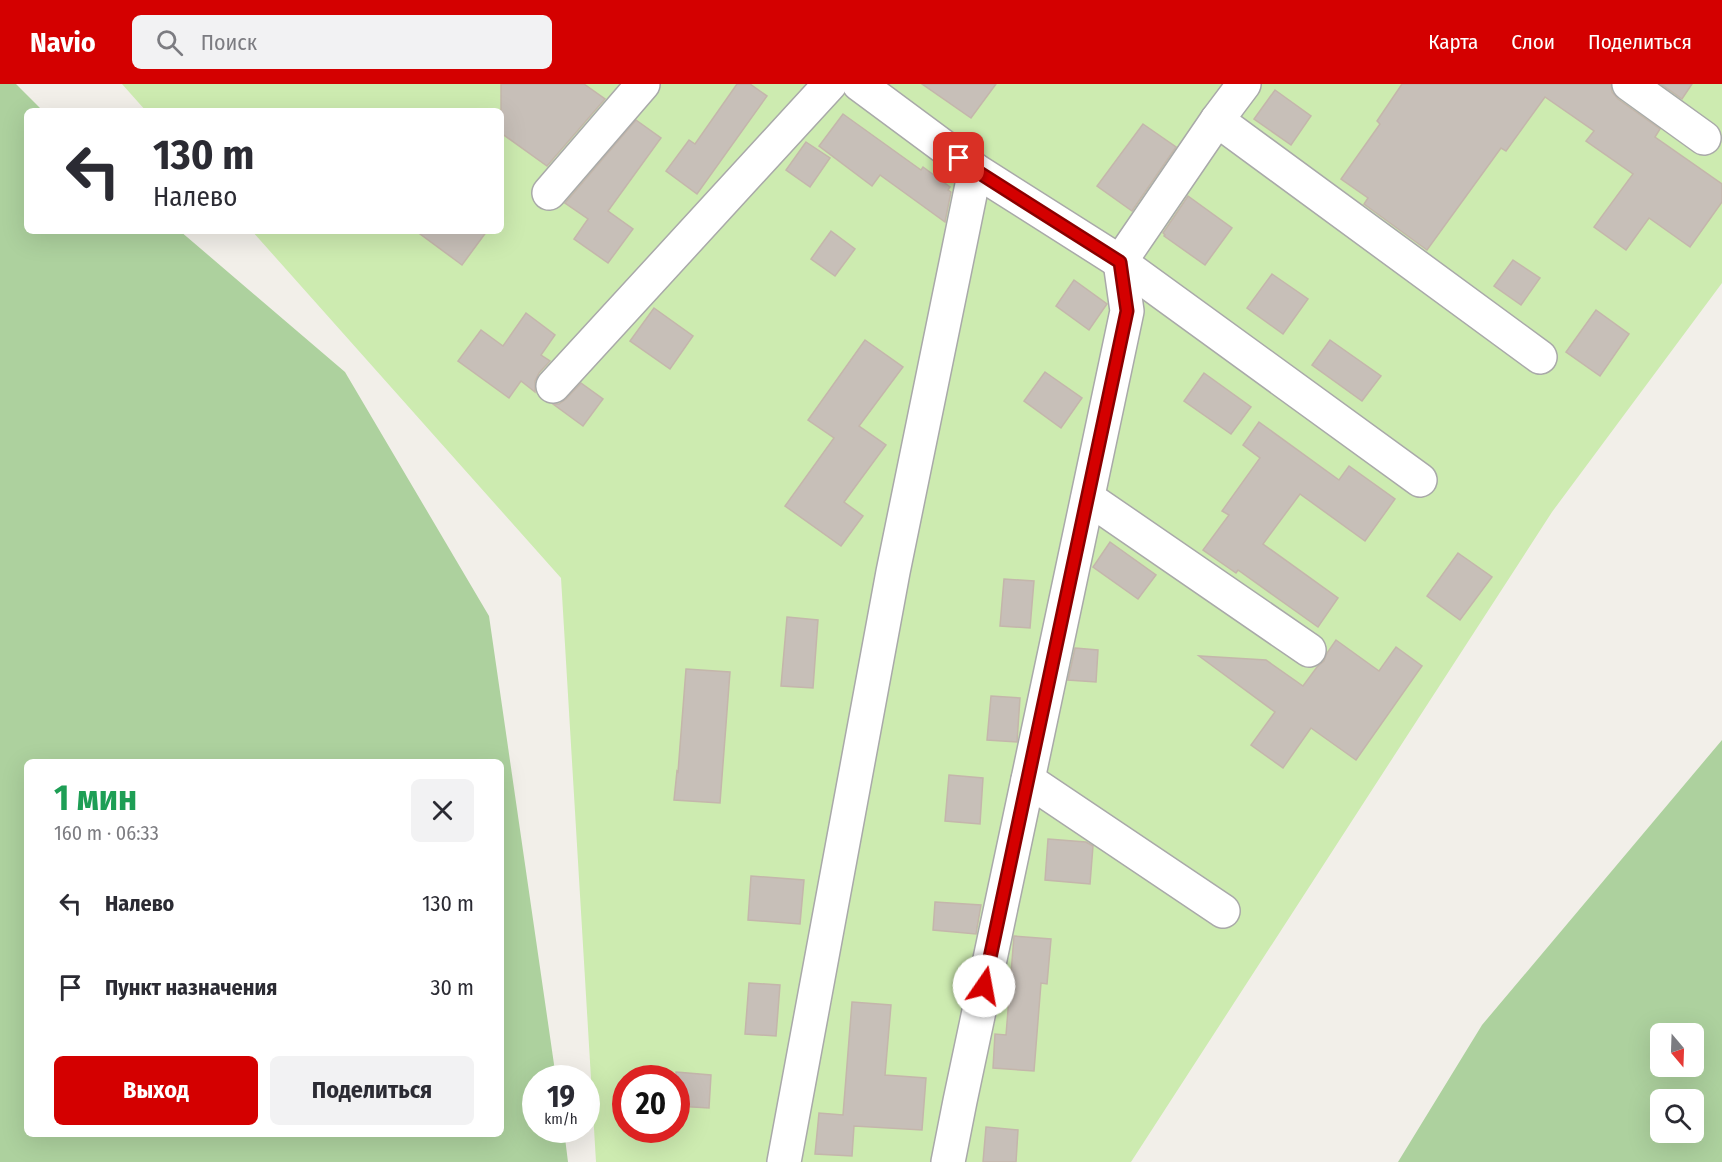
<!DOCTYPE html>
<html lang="ru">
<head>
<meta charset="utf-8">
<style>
  body { margin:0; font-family:"Fira Sans Condensed",sans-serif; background:#f2f2f3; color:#2b2b33; height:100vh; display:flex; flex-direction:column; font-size:22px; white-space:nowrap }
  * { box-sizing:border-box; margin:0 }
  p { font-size:20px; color:#7c7c81 }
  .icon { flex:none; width:33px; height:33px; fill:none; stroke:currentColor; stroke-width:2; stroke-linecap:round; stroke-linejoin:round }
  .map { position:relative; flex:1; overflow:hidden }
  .sheet { position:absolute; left:24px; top:675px; width:480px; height:378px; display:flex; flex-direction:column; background:#fff; border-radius:9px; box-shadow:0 6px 24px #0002 }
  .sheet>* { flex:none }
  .banner { position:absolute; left:24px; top:24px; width:480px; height:126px; border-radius:9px; box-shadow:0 6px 24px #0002; background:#fff; color:#2b2b33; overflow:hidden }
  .needle { width:39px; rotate:161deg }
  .tools { position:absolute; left:1650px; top:939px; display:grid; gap:12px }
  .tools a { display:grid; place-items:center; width:54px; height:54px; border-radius:9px; background:#fff; box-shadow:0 6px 24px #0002; font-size:30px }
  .speed { position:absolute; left:522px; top:981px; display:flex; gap:12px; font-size:30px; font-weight:700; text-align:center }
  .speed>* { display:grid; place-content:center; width:78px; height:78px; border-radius:50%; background:#fff; box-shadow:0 6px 24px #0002; line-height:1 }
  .speed small { font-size:15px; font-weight:400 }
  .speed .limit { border:9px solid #d22; background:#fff; color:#111 }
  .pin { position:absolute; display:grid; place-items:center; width:51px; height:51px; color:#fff; margin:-26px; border-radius:12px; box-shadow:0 3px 9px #0006 }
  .me { position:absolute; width:66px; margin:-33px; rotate:12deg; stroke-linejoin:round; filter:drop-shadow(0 0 4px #0008) }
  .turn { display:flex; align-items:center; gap:21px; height:126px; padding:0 30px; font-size:27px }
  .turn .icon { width:78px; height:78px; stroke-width:2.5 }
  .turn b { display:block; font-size:42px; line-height:51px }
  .round { display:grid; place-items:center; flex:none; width:63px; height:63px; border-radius:9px; background:#f2f2f3 }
  .head { display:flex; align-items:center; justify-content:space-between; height:102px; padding:0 30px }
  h1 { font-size:36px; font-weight:700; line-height:45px; color:#1e9e55 }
  .cta { display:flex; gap:12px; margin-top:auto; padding:12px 30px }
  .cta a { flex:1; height:69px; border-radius:9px; background:#d40000; color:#fff; font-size:24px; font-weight:700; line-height:69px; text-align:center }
  .cta a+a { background:#f2f2f3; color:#2b2b33 }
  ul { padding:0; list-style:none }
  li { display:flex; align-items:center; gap:18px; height:84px; padding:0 30px }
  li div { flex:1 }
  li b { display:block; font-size:22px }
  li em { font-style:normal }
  header { display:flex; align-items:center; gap:36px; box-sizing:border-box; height:84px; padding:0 30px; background:#d40000; color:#fff }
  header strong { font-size:28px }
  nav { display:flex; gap:33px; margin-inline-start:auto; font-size:21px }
  .search { width:420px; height:54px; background:#f2f2f3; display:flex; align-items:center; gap:15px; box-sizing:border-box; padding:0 21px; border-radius:9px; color:#7c7c81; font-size:22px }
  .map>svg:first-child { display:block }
  .grass { fill:#cdebb0; fill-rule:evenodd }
  .forest { fill:#add19e; fill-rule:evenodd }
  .building { fill:#c7bfb8; stroke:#c4b6ab; stroke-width:1.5 }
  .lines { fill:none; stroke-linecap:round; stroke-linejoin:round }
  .minor-casing { stroke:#a9a9a9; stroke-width:36 }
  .minor { stroke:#fff; stroke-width:33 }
  .route-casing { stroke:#8a0000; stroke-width:15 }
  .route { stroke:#d40000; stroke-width:10 }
</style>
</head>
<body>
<header>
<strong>Navio</strong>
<div class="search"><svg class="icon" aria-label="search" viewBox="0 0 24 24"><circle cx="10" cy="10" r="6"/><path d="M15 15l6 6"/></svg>Поиск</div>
<nav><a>Карта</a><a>Слои</a><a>Поделиться</a></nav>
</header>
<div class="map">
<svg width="1722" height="1078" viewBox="0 0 1722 1078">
  <rect width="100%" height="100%" fill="#f2efe9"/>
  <path class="grass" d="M122,0H1722V199L1552,428L1131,1078H596L561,494L252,147H501V27H146ZM626,994H676V1046H626Z"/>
  <g class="forest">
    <path d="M0,0H16L43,27H27V147H180L345,288L489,532L556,994H536V1046H564L568,1078H0ZM27,678H501V1050H27Z"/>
    <path d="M1722,656V1078H1398L1482,941ZM1660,950H1694V982H1660ZM1660,1016H1694V1048H1660Z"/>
  </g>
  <g class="building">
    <polygon points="501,0 584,0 605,15 547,82 501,49"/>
    <polygon points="737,0 750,0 767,12 697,110 666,87 689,56 695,60"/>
    <polygon points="922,0 996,0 971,34"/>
    <polygon points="1402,0 1611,0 1612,8 1618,15 1660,45 1655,53 1722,100 1722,118 1690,163 1649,134 1626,166 1594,143 1633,90 1586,57 1594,47 1545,13 1506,67 1501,64 1427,166 1364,120 1368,114 1341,95 1380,40 1377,37"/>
    <polygon points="1661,0 1692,0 1682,15"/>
    <polygon points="1275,6 1311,32 1291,61 1254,35"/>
    <polygon points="843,30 921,86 923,83 950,103 948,106 951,108 945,138 880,91 872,102 819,62"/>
    <polygon points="636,36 661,54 608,127 633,145 608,179 574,155 588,135 565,119"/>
    <polygon points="1143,40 1176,63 1132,127 1097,102"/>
    <polygon points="806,58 830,74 810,103 786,86"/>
    <polygon points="1188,112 1232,144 1205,181 1164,152 1165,151 1163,149"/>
    <polygon points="416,147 487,147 462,181"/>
    <polygon points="831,147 855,165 835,192 811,175"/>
    <polygon points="1513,176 1540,194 1521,221 1494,202"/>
    <polygon points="1272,190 1308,215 1283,250 1247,224"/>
    <polygon points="1074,196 1107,220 1089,246 1056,222"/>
    <polygon points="654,224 693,252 670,285 630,257"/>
    <polygon points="1596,226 1629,250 1600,292 1566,268"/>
    <polygon points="526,229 555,251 541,271 550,277 539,289 535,297 535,308 521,297 509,314 458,277 481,246 503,262"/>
    <polygon points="865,256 903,283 859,342 886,361 844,418 863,432 841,462 785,422 834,354 808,336"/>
    <polygon points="1330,256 1381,292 1362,317 1312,281"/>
    <polygon points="1045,288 1082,314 1061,344 1024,317"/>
    <polygon points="1204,289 1251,323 1231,350 1184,317"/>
    <polygon points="581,299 603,315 583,342 553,320 559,320 566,315"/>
    <polygon points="1259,338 1339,396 1349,382 1395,415 1365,457 1300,410 1263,460 1338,514 1318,543 1238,486 1236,489 1203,466 1229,431 1222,427 1260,374 1243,361"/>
    <polygon points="1110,458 1156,491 1138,515 1093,483"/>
    <polygon points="1458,469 1492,493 1460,536 1427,512"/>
    <polygon points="1004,495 1034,497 1030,544 1000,542"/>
    <polygon points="787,533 818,536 813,604 781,602"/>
    <polygon points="1336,556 1379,587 1396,563 1422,582 1356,676 1311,644 1283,684 1251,661 1275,628 1199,572 1266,576 1303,602 1317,583 1324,577 1327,569"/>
    <polygon points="1075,564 1098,566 1096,598 1068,596"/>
    <polygon points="686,585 730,588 720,719 674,716 677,687 678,688"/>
    <polygon points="991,612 1020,614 1017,658 987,656"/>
    <polygon points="949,691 983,694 980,740 945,737"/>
    <polygon points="1048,755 1086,758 1093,762 1090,800 1045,796"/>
    <polygon points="751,792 804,796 800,840 748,836"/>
    <polygon points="935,818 981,821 976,850 933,846"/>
    <polygon points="1014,852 1051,855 1047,900 1041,899 1034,987 993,984 995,950 1006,951"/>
    <polygon points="749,899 780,901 776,952 745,950"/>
    <polygon points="852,918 891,921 885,991 926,994 922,1046 854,1042 852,1072 815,1070 819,1029 843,1031"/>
    <polygon points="676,988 711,991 709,1024 676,1022"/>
    <polygon points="986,1043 1018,1046 1016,1078 983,1078"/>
  </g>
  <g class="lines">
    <defs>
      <g id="minor">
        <polyline points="859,0 975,86 1120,178 1420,396"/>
        <polyline points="1629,0 1704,54"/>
        <polyline points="1217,36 1540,273"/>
        <polyline points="549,109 643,0"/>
        <polyline points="553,302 830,0"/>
        <polyline points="1088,414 1309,566"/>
        <polyline points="1028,696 1223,827"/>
        <polyline points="784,1078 893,488 975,86"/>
        <polyline points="948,1078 960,1017 1127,227 1120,178 1217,36 1244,0"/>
      </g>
    </defs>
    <use href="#minor" class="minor-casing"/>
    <use href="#minor" class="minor"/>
  </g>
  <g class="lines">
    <defs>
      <polyline id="route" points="959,74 975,86 1120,178 1127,227 984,902"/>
    </defs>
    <use href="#route" class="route-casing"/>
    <use href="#route" class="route"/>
  </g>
</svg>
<div class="tools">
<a><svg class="needle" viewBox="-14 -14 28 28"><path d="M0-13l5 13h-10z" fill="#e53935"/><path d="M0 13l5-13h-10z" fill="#7c7c81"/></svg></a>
<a><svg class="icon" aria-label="search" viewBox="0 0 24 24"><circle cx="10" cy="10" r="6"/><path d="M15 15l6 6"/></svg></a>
</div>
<div class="speed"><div>19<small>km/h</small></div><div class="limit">20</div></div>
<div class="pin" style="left:959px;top:74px;background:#d93025"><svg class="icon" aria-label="arrive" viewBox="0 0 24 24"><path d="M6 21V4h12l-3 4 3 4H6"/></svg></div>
<svg class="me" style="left:984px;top:902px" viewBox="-20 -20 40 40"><circle r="19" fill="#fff"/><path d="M0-13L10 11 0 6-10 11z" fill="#d40000"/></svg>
<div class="banner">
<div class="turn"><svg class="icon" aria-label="left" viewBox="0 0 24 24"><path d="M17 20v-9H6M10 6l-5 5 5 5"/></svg><div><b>130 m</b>Налево</div></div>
</div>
<section class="sheet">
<div class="head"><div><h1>1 мин</h1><p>160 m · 06:33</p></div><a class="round"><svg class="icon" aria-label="close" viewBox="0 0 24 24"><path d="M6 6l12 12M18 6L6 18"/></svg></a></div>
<ul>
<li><svg class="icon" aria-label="left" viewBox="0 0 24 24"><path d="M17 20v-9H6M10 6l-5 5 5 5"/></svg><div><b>Налево</b></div><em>130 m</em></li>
<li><svg class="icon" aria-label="arrive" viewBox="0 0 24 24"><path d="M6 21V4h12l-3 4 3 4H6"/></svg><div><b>Пункт назначения</b></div><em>30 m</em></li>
</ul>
<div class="cta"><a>Выход</a><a>Поделиться</a></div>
</section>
</div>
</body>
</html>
